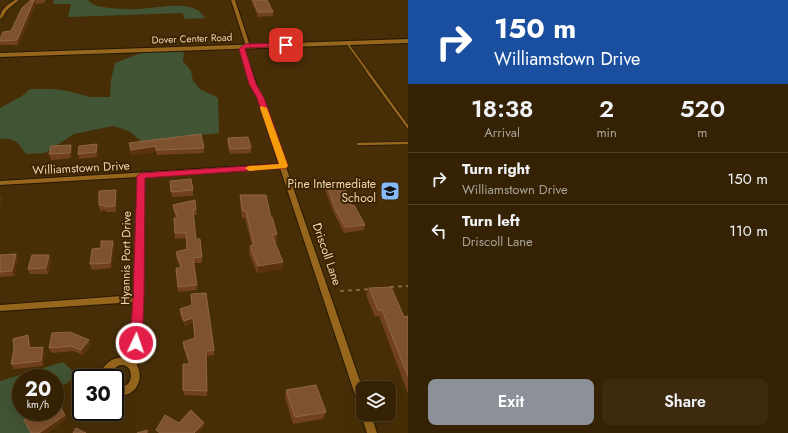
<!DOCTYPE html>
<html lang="en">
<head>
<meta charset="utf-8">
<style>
  body { margin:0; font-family:Jost,sans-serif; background:#3d2a0f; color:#f1f3f6; height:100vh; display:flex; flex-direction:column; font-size:15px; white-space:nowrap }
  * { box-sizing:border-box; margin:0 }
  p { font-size:13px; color:#aaa49a }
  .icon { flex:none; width:22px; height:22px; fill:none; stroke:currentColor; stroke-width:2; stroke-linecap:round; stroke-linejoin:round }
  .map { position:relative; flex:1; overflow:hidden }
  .drawer { display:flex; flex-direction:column; background:#352205; width:380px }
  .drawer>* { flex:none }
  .banner { background:#1a4fa0; color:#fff; overflow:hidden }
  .buttons { position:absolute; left:356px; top:381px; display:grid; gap:8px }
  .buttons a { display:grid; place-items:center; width:40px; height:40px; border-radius:8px; background:#352205; box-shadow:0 4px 16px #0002,0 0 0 1px #4f3f27; font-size:20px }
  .speed { position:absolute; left:12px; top:369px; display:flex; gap:8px; font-size:20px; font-weight:700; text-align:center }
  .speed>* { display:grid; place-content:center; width:52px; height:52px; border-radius:50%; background:#352205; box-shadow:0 4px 16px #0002,0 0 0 1px #4f3f27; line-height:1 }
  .speed small { font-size:10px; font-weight:400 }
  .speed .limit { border:2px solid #111; border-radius:6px; background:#fff; color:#111 }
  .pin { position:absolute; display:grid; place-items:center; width:34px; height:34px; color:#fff; margin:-17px; border-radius:8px; box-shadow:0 2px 6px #0006 }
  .me { position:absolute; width:44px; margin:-22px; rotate:3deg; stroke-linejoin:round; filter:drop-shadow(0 0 3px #0008) }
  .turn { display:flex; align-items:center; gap:14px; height:84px; padding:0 20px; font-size:18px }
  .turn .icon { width:52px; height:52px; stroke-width:2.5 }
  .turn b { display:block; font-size:28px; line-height:34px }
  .eta { display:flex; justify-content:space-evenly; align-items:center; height:68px; text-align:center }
  .eta b { font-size:24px; font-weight:600; line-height:28px }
  .action { display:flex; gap:8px; margin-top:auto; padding:8px 20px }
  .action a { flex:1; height:46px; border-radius:8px; background:#8c9099; color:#fff; font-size:16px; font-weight:600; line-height:46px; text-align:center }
  .action a+a { background:#3d2a0f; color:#f1f3f6 }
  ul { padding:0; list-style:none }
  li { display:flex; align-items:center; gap:12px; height:52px; padding:0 20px; border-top:1px solid #4f3f27 }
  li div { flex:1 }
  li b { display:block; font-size:15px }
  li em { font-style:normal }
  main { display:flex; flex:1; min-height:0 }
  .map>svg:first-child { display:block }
  .green { fill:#415433 }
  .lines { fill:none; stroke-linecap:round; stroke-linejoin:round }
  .lane-far1-casing { stroke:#271803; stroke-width:3 }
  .lane-casing { stroke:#271803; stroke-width:4 }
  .street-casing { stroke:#271803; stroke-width:2 }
  .secondary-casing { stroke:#271803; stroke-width:2 }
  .path { stroke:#836944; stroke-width:2; stroke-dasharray:4 4; stroke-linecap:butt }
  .lane-far1 { stroke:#96661d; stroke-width:2 }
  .lane { stroke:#96661d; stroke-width:2.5 }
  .street { fill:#96661d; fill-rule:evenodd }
  .secondary { fill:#96661d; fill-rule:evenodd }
  .wall { fill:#71411e }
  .shaded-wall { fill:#5a330e }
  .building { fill:#7e512f; stroke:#906644 }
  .route { fill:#e11d48; stroke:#92132f }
  .slow { fill:#f59e0b }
  .labels { text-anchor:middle; stroke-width:4; stroke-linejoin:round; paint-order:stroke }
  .far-street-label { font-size:10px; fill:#f1d6b5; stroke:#3c2400 }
  .street-label { font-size:12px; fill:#f1d6b5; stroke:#3c2400 }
  .poi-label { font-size:12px; fill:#f1d6b5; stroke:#3c2400; text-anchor:end }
</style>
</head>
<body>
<main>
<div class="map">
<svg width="408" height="433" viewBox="0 0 408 433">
  <rect width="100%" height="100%" fill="#472e07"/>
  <g class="green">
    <path d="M53,0H88C94,7 102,7 111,8C123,9 135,10 148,8C165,7 195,0 204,17L206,18L184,19L183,13L68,17L71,4H54Z"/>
    <path d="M146,51H184L183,61L191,71L193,81L200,89L218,98L219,133L142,142L129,131L113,126L74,134L45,153L26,154C18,142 15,138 0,139V108L22,96L30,89H52L68,91L90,97H110L111,80L115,63Z"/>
    <polygon points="63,362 75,373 68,383 55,387 55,378 21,378 21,412 33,412 36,433 0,433 0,381"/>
  </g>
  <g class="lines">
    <defs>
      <polyline id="lane-far1" points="347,43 368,72"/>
      <g id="lane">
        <polyline points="367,71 408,127"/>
        <polyline points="358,144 408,143"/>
      </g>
      <g id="street">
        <path d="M15,0H19L7,10L2,18L0,19C0,9 7,5 15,0Z"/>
        <path d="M231,0H235L249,43L244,49L285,164L287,166L286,167L363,390V409L360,407L358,404L280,168L144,176L143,298L140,357L137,365C143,376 139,392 125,395C122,396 118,395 115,396V386C119,386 124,387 128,384C132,379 132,369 126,366C118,362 111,371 110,378H100C102,363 115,354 130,359L135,302L0,311V305L135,295L138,177L0,185V181L279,164C272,143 266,120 258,99C251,82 245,66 240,49L245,43Z"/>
        <polygon points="363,410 363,414 371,414 377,433 367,433 361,414"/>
      </g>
      <polygon id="secondary" points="408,39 408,43 0,57 0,53"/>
    </defs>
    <use href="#lane-far1" class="lane-far1-casing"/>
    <use href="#lane" class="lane-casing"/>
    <use href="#street" class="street-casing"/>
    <use href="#secondary" class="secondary-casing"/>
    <g class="path">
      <polyline points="390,287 408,286"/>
      <polyline points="340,291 370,289"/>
    </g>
    <use href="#lane-far1" class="lane-far1"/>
    <use href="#lane" class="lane"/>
    <use href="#street" class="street"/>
    <use href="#secondary" class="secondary"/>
  </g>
  <g class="wall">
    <polygon points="31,0 46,0 44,3 36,4 18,45 0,45 0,39 11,31"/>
    <polygon points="251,0 267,0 273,12 273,16 258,17"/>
    <polygon points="228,138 251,148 251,153 230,154 227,143"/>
    <polygon points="129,143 204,148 204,153 157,155 156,152 131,155"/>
    <polygon points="98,149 97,157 79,159 78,154"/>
    <polygon points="72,150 71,158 51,160 49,154"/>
    <polygon points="170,181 193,190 193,196 172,197"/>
    <polygon points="326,182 352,206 365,225 364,230 344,233 334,213 324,187"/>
    <polygon points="116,190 116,212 106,212 105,210 100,211 99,205"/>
    <polygon points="240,195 271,218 277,234 276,242 275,242 283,262 282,269 257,273 249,253 250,246 252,246 245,218 242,218 240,203"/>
    <polygon points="173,205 196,209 197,215 194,215 196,239 202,257 202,263 194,263 197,290 178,292 176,268 180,268 176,257 176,252 187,249 186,238 175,239 174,218 176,218 173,210"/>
    <polygon points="113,241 114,246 111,268 92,270 90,264 101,248"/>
    <polygon points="16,254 18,260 14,276 0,277 0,255"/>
    <polygon points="49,255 51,260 48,274 30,274 28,269"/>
    <polygon points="369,288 404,317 408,316 408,394 379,316 375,317 366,295"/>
    <polygon points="192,306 214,350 214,355 206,356 207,396 184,395 183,390 189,364 183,347 183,342 195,338 193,323 185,326 180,314 180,309"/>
    <polygon points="30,340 31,348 45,352 43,366 14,369 11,364"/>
    <polygon points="89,340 90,345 83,355 73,351 52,353 49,348"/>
    <polygon points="286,390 326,412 323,419 293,424 285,397"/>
  </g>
  <g class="shaded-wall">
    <polygon points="35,0 36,4 18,45 17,40"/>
    <polygon points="97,144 98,149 97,157 96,152"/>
    <polygon points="71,145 72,150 71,158 70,153"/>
    <polygon points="156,146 156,152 131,155 131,150"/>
    <polygon points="116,190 116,212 115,206"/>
    <polygon points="0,194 2,199 0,206"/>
    <polygon points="113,241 114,246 111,268 110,263"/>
    <polygon points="16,254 18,260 14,276 12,271"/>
    <polygon points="49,255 51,260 48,274 46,268"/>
    <polygon points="283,262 282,269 257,273 258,266"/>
    <polygon points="193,318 193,323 185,326 184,321"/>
    <polygon points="28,335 30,340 31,353 29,348"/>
    <polygon points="89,340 90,345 83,355 81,350"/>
    <polygon points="43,347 45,352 43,366 41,361"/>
    <polygon points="65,415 67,419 48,433 39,433"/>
    <polygon points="204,423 204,427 199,433 194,433"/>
  </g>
  <g class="building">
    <polygon points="31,0 34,0 17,40 0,41 0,39 3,32 11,31 22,8"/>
    <polygon points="253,0 267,0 273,12 258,12"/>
    <polygon points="201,134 204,148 156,150 156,146 131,150 129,143"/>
    <polygon points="248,137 251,148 230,149 228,138"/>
    <polygon points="97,144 96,152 78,154 79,146"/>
    <polygon points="71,145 70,153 49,154 51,146"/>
    <polygon points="191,179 193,190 171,192 170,181"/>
    <polygon points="341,181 352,206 354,205 365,225 345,227 335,208 326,182"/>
    <polygon points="116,190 115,206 105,207 105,205 99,205 99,191"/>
    <polygon points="240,195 266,195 271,218 272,217 277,234 272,235 283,262 258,266 250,246 254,245 246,211 243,211"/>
    <polygon points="195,200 196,209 193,210 196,239 200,239 202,257 193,258 197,285 178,287 176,268 182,268 176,252 187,249 186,233 175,233 174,218 178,218 173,205"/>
    <polygon points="101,241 113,241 110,263 90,264 92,249 101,248"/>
    <polygon points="16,254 12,271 0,272 0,255"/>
    <polygon points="32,255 49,255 46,268 28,269"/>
    <polygon points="391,287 404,317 408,316 408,377 382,310 378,310 369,288"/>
    <polygon points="206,293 214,350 206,351 207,391 183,390 183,364 190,364 183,342 195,338 193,318 184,321 180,309 192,305 191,294"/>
    <polygon points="70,332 89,340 81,350 71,346 49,348 52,333"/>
    <polygon points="28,335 29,348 43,347 41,361 11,364 14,349 13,339"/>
    <polygon points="316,385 326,412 295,417 286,390"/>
    <polygon points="55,398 65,415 39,433 31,433 24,420 34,414 33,412 55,412"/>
    <polygon points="191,410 204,423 194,433 160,433 156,430 165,415 179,423"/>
    <polygon points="76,428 86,433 73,433"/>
    <polygon points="147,430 147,433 137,433"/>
  </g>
  <polygon class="route" points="286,43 289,45 288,46 246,48 245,49 256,84 264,98 288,166 286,168 145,178 144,298 142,343 140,347 136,348 132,347 130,343 133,298 137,176 141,173 279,164 257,98 249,84 239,49 245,44"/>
  <polygon class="slow" points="261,106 267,108 288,166 286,168 249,171 245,168 249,166 279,164 260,108"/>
  <defs>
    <symbol id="school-square" viewBox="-11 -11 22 22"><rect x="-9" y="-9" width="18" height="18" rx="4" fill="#85bbfb" stroke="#3c2400"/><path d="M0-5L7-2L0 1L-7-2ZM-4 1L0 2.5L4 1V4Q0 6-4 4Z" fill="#111"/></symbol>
  </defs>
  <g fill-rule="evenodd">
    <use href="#school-square" x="379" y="180" width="22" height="22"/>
  </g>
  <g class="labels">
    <g class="far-street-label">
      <text transform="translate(192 38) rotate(-2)" y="4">Dover Center Road</text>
    </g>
    <g class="street-label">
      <text transform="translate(81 168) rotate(-3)" y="4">Williamstown Drive</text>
      <text transform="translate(327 254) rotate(71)" y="4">Driscoll Lane</text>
      <text transform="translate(126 258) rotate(-89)" y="4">Hyannis Port Drive</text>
    </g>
    <g class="poi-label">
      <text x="376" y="188">Pine Intermediate<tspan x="376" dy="14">School</tspan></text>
    </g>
  </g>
</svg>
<div class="buttons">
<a><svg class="icon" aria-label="layers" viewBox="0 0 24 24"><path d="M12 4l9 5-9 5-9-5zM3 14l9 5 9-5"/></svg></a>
</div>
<div class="speed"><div>20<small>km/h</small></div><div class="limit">30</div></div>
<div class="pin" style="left:286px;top:45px;background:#d93025"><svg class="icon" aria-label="arrive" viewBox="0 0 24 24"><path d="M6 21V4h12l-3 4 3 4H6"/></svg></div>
<svg class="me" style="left:136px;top:343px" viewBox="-20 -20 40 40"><circle r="17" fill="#e11d48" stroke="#fff" stroke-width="3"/><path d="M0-11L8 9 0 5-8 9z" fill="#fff"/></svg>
</div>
<section class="drawer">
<div class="banner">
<div class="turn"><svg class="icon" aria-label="right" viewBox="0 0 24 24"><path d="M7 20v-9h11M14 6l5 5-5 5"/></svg><div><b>150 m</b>Williamstown Drive</div></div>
</div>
<div class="eta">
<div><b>18:38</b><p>Arrival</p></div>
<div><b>2</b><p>min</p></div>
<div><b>520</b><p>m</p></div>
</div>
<ul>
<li><svg class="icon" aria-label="right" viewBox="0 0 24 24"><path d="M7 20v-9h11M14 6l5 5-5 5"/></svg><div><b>Turn right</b><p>Williamstown Drive</p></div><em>150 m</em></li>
<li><svg class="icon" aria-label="left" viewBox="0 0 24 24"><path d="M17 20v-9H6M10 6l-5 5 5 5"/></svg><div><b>Turn left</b><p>Driscoll Lane</p></div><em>110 m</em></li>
</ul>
<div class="action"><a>Exit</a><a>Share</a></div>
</section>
</main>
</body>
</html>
